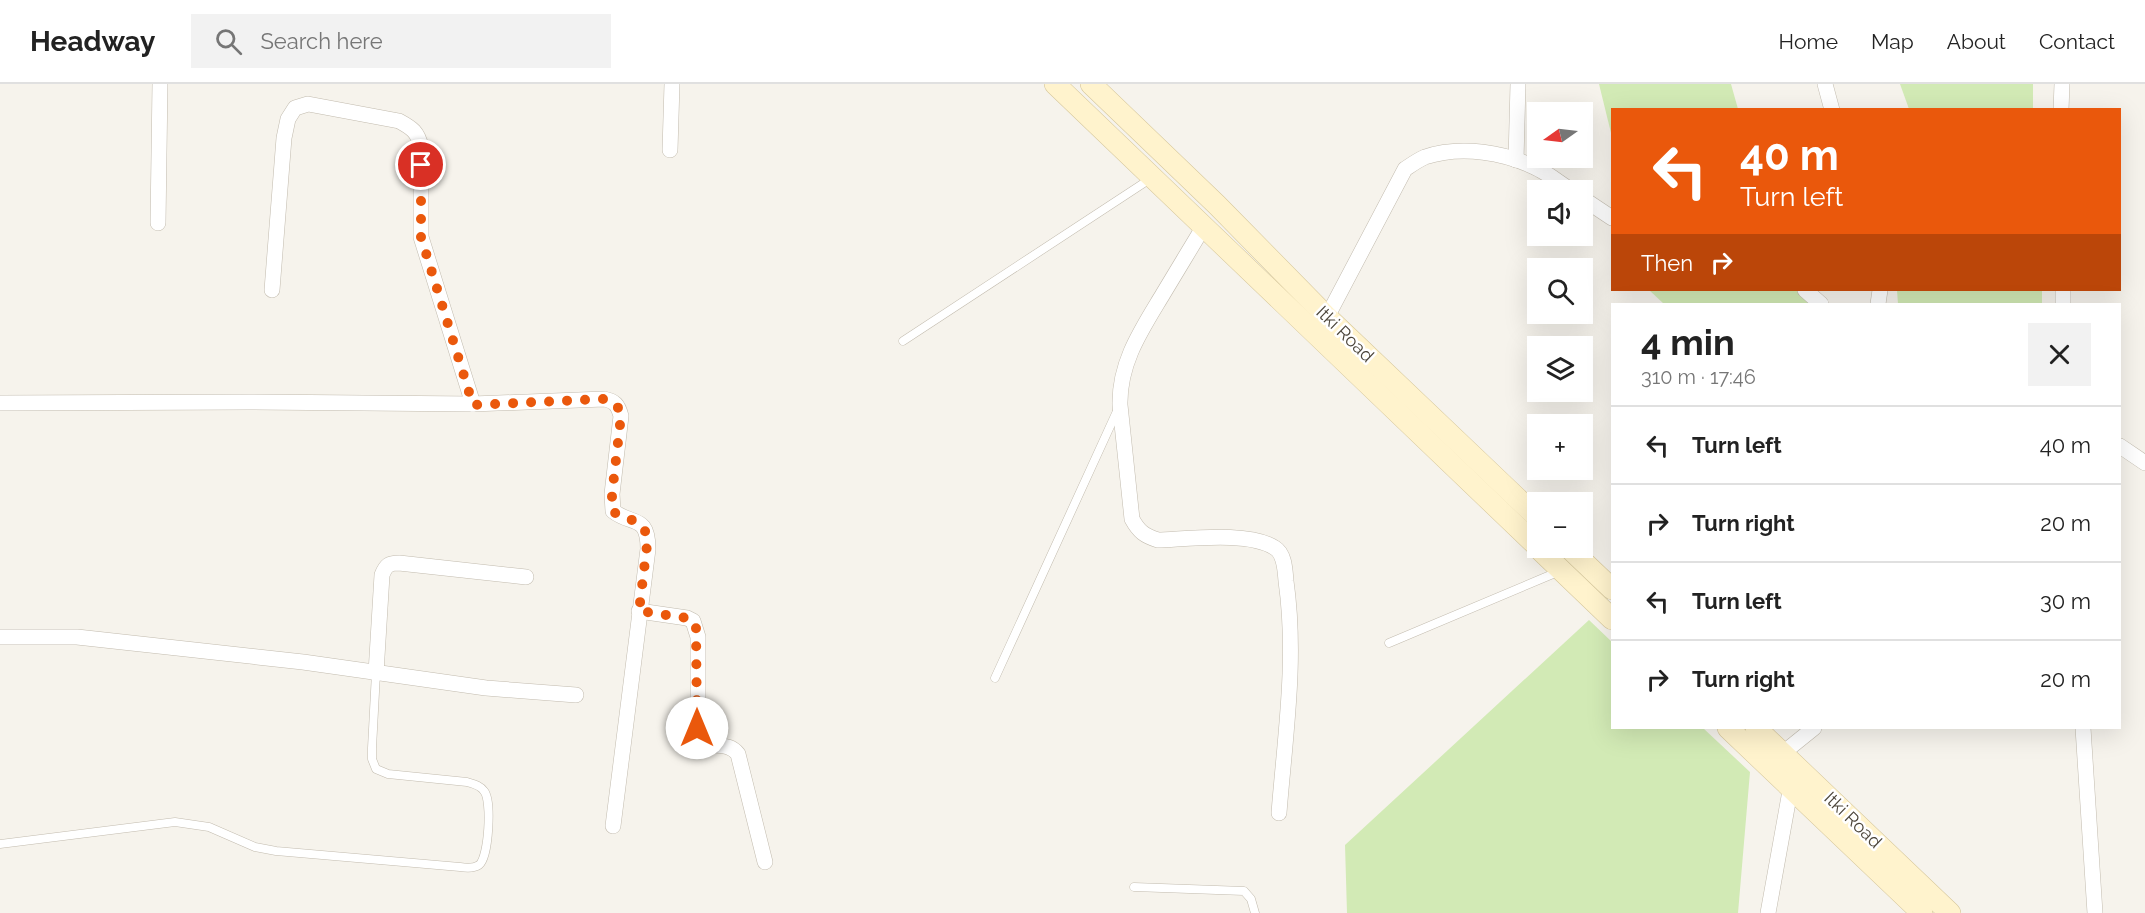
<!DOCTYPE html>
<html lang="en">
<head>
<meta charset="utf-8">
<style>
  body { margin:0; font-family:Raleway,sans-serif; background:#f2f2f2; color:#222; height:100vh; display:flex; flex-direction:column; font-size:22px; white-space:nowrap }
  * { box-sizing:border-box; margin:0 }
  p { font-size:20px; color:#767676 }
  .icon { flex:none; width:33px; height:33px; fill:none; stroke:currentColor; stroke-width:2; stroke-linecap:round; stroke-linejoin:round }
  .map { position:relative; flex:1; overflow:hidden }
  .side { position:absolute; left:1611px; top:219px; width:510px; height:426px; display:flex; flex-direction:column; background:#fff; border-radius:0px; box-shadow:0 6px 24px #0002 }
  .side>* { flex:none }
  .banner { position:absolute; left:1611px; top:24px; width:510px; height:183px; border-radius:0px; box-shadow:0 6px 24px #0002; background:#ea580c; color:#fff; overflow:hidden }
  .needle { width:39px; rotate:256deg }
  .tools { position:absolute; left:1527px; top:18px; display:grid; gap:12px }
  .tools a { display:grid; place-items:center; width:66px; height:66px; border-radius:0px; background:#fff; box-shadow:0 6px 24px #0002; font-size:30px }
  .pin { position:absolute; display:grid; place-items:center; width:51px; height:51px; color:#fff; margin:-26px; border:3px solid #fff; border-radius:50%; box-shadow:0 2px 6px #0007 }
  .me { position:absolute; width:66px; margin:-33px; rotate:0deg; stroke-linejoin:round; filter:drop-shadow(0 0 4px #0008) }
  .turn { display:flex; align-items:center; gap:21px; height:126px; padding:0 30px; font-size:27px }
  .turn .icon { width:78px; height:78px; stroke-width:2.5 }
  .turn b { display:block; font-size:42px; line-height:51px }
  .then { display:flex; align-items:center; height:57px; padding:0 30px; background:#0003; gap:12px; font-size:22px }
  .round { display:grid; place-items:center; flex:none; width:63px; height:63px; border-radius:0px; background:#f2f2f2 }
  .headline { display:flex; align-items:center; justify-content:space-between; height:102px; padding:0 30px }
  h1 { font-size:36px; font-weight:700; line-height:45px }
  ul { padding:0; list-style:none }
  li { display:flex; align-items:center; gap:18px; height:78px; padding:0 30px; border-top:2px solid #e0e0e0 }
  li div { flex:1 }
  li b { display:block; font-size:22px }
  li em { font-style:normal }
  header { display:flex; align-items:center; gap:36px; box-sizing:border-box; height:84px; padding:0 30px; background:#fff; border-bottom:2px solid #e0e0e0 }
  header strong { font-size:28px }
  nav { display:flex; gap:33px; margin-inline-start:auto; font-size:21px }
  .search { width:420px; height:54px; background:#f2f2f2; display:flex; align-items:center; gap:15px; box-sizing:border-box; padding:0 21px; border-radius:0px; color:#767676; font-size:22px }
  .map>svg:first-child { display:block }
  .green { fill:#d2eab5 }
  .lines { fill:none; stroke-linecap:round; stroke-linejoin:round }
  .service-casing { stroke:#c2bbae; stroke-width:9 }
  .minor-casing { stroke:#c2bbae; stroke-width:16 }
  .secondary-casing { stroke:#d6c79b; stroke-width:22 }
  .service { stroke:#fff; stroke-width:8 }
  .minor { stroke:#fff; stroke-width:15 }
  .secondary { stroke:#fff3cd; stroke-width:21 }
  .route { stroke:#ea580c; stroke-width:10; stroke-dasharray:0 18 }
  .labels { text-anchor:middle; stroke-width:5; stroke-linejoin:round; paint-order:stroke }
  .street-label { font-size:18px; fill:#4b4439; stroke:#fff }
</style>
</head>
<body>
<header>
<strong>Headway</strong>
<div class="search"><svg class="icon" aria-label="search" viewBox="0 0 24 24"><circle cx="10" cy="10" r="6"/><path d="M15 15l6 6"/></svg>Search here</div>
<nav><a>Home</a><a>Map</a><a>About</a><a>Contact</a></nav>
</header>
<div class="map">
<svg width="2145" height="829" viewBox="0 0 2145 829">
  <rect width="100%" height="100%" fill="#f6f3ec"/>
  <g class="green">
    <polygon points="1599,0 1731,0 1738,25 1612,26 1612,53"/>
    <polygon points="1900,0 2033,0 2033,25 1909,25"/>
    <polygon points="1649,206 1809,206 1811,220 1664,220"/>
    <polygon points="1897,206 2042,206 2042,220 1898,220"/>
    <polygon points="1589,536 1612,558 1612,644 1703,644 1750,688 1738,829 1347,829 1345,761"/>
  </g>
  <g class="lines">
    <defs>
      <g id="service">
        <polyline points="903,257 1150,95"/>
        <polyline points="1389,559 1560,487"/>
        <polyline points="995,594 1118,325"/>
        <path d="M0,760L175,738L209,743L255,763L276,767L460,783C466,784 473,785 479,781C489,773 492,716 484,707C480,701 473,700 467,698L388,690L376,685L372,675V664L376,589"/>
        <polyline points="1134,803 1244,807 1251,815 1255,829"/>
      </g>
      <g id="minor">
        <polyline points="1825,0 1832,26"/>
        <polyline points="2061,26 2062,0"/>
        <polyline points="670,66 672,0"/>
        <polyline points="1516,76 1518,0"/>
        <polyline points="1582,114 1612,134"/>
        <polyline points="158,139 160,0"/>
        <path d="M1204,142C1190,165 1177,187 1163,210C1142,245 1119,278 1120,321L1132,435C1139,448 1145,452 1158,456C1188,455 1250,447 1275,464C1285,470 1285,487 1286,497C1297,575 1285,652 1279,729"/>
        <path d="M272,206L284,54L288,35L295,24L308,20L399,37C412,44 418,48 421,63V153L473,320"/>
        <polyline points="1805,206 1821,220"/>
        <polyline points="2063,206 2063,220"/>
        <polyline points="1878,220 1880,206"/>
        <path d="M1327,233L1405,85C1411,81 1418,76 1425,73C1461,61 1506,68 1540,86C1550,91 1561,100 1571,106"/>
        <path d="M0,319L249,318L473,320L604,315C615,317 618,321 621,332L612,410L613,427C632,442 648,430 648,465L613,742"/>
        <polyline points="2120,362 2145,379"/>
        <path d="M639,527L687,534L693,537L698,553V651L700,657C713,665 728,657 738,670L765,778"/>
        <polyline points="0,553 77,553 303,578 486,604 576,611"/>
        <path d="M376,589L382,491C386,481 389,479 399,479L526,493"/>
        <polyline points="2083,644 2095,829"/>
        <polyline points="1783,669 1814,644"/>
        <polyline points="1768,829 1792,696"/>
      </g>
      <g id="secondary">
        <polyline points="1055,0 1538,463"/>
        <polyline points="1091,0 1217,121 1327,233 1538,434"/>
        <polyline points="1538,464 1612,535"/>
        <polyline points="1569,464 1612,505"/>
        <polyline points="1728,644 1922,829"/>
        <polyline points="1756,644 1950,829"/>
      </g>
    </defs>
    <use href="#service" class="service-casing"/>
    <use href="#minor" class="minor-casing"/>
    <use href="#secondary" class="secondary-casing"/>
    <use href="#service" class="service"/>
    <use href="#minor" class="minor"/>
    <use href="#secondary" class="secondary"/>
  </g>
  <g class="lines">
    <path class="route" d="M421,81V153L473,321L603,315C615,317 618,321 621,332L612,410V427C628,438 639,432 648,453L639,527L687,534L693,537L696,544L697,644"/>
  </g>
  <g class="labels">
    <g class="street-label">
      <text transform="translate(1345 250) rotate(44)" y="6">Itki Road</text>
      <text transform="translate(1853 736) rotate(44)" y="6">Itki Road</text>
    </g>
  </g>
</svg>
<div class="tools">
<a><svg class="needle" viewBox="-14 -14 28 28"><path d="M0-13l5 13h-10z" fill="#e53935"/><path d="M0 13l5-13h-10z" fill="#767676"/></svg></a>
<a><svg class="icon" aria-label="sound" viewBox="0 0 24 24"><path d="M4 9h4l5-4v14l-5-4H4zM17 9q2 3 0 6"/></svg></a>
<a><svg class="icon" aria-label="search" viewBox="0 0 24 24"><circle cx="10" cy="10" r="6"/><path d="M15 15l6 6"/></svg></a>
<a><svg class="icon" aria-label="layers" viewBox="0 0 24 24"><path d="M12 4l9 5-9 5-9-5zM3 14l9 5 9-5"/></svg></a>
<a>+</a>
<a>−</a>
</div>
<div class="pin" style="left:421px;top:81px;background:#d93025"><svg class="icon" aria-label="arrive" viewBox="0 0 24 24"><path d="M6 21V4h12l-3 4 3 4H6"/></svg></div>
<svg class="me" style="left:697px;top:644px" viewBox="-20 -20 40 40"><circle r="19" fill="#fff"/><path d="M0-13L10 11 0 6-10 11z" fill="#ea580c"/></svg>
<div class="banner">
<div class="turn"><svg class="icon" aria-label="left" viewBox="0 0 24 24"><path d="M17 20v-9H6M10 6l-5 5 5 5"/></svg><div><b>40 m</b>Turn left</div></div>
<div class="then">Then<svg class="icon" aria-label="right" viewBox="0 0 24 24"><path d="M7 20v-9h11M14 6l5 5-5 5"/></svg></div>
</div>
<section class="side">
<div class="headline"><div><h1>4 min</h1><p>310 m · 17:46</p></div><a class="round"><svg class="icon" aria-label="close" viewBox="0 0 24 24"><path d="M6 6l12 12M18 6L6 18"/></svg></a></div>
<ul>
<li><svg class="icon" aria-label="left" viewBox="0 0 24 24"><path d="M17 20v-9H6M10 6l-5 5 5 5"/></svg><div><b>Turn left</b></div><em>40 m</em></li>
<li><svg class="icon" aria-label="right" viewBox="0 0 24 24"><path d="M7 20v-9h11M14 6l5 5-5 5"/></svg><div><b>Turn right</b></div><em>20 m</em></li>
<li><svg class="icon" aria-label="left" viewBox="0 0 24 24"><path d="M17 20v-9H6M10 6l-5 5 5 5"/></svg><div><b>Turn left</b></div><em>30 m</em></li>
<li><svg class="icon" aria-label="right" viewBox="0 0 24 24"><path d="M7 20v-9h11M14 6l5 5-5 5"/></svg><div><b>Turn right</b></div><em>20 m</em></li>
</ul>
</section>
</div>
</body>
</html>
